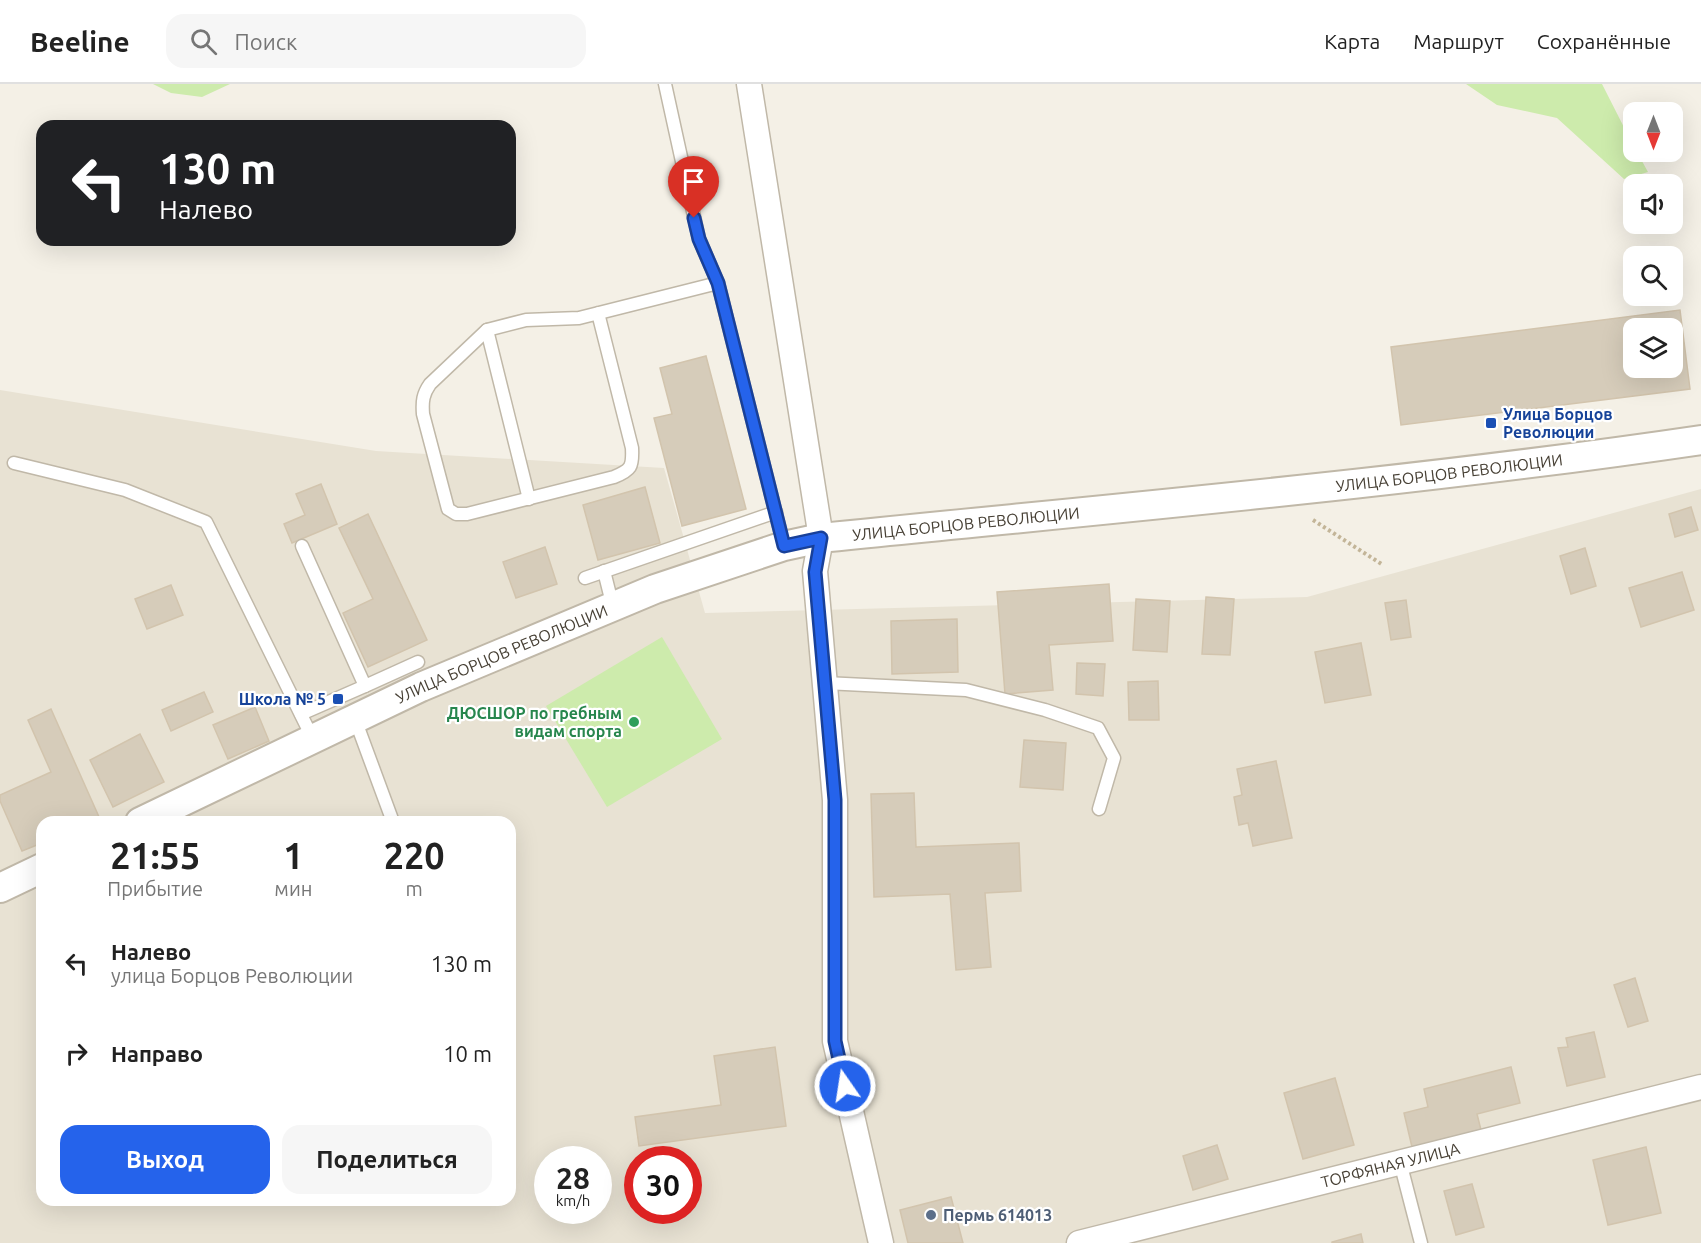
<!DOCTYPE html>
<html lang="ru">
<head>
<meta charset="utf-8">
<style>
  body { margin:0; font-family:Ubuntu,sans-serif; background:#f6f6f6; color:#222; height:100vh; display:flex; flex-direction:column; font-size:22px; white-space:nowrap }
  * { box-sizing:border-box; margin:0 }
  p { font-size:20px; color:#767676 }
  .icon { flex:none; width:33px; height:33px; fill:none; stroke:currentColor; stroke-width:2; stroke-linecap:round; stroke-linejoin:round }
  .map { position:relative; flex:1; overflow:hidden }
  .sheet { position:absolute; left:36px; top:732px; width:480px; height:390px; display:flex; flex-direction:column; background:#fff; border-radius:18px; box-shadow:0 6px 24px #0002 }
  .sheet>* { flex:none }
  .banner { position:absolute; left:36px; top:36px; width:480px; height:126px; border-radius:18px; box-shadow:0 6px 24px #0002; background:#202124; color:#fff; overflow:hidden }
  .needle { width:39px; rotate:180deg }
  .controls { position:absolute; left:1623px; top:18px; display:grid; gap:12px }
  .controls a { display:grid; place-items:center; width:60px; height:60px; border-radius:12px; background:#fff; box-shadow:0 6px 24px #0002; font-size:30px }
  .speed { position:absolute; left:534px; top:1062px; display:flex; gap:12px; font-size:30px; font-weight:700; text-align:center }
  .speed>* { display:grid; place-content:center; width:78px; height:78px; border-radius:50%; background:#fff; box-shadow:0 6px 24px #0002; line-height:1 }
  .speed small { font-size:15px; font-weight:400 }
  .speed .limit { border:9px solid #d22; background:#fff; color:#111 }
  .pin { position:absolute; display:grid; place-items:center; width:51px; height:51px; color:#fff; margin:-62px -26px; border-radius:50% 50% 50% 0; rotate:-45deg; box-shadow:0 0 6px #0007 }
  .pin .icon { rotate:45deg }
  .me { position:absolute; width:66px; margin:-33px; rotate:347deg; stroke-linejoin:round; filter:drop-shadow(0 0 4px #0008) }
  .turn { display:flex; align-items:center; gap:21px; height:126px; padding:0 24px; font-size:27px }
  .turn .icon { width:78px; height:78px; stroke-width:2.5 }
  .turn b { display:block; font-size:42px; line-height:51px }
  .eta { display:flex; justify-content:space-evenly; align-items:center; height:102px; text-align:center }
  .eta b { font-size:36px; font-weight:700; line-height:42px }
  .cta { display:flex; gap:12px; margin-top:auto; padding:12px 24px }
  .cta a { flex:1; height:69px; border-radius:18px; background:#2563eb; color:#fff; font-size:24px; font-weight:700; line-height:69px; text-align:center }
  .cta a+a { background:#f6f6f6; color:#222 }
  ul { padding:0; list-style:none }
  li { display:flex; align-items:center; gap:18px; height:90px; padding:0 24px }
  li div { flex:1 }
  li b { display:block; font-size:22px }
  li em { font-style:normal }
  header { display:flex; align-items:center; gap:36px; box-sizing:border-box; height:84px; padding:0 30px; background:#fff; border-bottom:2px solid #e0e0e0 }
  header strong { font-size:28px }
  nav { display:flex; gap:33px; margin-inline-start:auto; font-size:21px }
  .search { width:420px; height:54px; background:#f6f6f6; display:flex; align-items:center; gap:15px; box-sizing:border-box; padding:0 21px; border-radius:18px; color:#767676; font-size:22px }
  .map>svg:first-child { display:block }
  .residential { fill:#e8e2d3; fill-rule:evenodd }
  .green { fill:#cdebac }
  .building { fill:#d6ccba; stroke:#d2c4ad; stroke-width:1.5; fill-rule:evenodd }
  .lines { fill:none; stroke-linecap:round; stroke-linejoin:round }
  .service-casing { stroke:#c0b8a8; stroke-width:15 }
  .minor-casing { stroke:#c0b8a8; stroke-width:27 }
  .tertiary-casing { stroke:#c0b8a8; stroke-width:32 }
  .path { stroke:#c3b598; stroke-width:4; stroke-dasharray:3 3; stroke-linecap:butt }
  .service { stroke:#fff; stroke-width:12 }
  .minor { stroke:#fff; stroke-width:24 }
  .tertiary { stroke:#fff; stroke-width:28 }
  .route-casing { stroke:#184099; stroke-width:15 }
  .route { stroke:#2563eb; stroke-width:10 }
  .transit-dot { fill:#1a4fb4; stroke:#fff; stroke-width:2 }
  .leisure-dot { fill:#2e9e5b; stroke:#fff; stroke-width:2 }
  .service-dot { fill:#5c6f8a; stroke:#fff; stroke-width:2 }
  .labels { text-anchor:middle; stroke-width:4.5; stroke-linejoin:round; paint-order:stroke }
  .transit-label { font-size:16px; font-weight:bold; fill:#164399; stroke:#fff; text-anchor:start }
  .street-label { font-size:16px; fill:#474035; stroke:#fff }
  .leisure-label { font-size:16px; font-weight:bold; fill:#27864d; stroke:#fff; text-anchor:end }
  .service-label { font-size:16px; font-weight:bold; fill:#4e5e75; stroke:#fff; text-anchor:start }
</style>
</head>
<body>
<header>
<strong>Beeline</strong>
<div class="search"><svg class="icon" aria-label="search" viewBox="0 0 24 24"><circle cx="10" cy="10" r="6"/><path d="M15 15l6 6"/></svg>Поиск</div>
<nav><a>Карта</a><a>Маршрут</a><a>Сохранённые</a></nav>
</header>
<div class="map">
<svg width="1701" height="1159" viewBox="0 0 1701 1159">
  <rect width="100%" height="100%" fill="#f4f0e6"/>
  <path class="residential" d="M0,306L376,367L664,384L705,529L1307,513L1701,405V1159H0ZM42,738H510V1116H42ZM548,1076H598V1126H548ZM638,1076H688V1126H638Z"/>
  <g class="green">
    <polygon points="153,0 230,0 202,13 171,9"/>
    <polygon points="1466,0 1602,0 1633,61 1634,68 1637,68 1648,88 1624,95 1557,34 1497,21"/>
    <polygon points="662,553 722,655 607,723 546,622"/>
  </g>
  <g class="building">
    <path d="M1680,226L1690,305L1401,341L1391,263ZM1634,244H1672V284H1634Z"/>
    <polygon points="706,272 746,425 682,442 654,334 672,330 660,284"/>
    <polygon points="321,400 337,440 292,459 284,440 305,431 296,410"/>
    <polygon points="645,403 660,459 598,476 583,421"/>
    <polygon points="1691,423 1698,446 1675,453 1669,430"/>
    <polygon points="368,430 427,556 368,583 343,529 373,515 339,444"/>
    <polygon points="545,463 557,500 516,514 503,478"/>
    <polygon points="1585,464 1596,502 1571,510 1560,472"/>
    <polygon points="1682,488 1694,526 1641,543 1629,504"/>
    <polygon points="1109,500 1113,557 1049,561 1053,606 1005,610 997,508"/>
    <polygon points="171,501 183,531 147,545 135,515"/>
    <polygon points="1206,513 1234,515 1230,571 1202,570"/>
    <polygon points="1136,515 1170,517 1167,568 1133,566"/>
    <polygon points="1406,516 1411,553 1391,556 1385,519"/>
    <polygon points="957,535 958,588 892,590 891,537"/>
    <polygon points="1361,559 1371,611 1325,619 1315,568"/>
    <polygon points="1077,579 1105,580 1103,612 1076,610"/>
    <polygon points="1158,597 1159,636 1129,636 1128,598"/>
    <polygon points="204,608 213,628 171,647 162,626"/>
    <polygon points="255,623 269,657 228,675 213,641"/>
    <polygon points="51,625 99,733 89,738 42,738 42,759 22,767 0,717 0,711 51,688 28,636"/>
    <polygon points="140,650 164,698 113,723 90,676"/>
    <polygon points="1024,656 1066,659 1063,706 1020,703"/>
    <polygon points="1276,677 1292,754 1253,762 1248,739 1239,741 1234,713 1242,711 1237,685"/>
    <polygon points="914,709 916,763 1019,759 1021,807 985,809 991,883 956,886 950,810 874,813 871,710"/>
    <polygon points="1635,894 1648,937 1628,943 1614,901"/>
    <polygon points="1594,948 1605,993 1567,1002 1558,964 1568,963 1566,954"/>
    <polygon points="775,963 786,1042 639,1062 635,1033 721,1021 714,972"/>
    <polygon points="1511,983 1520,1019 1477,1030 1481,1046 1412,1063 1404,1029 1428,1023 1424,1005"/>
    <polygon points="1335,994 1354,1061 1303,1075 1284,1009"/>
    <polygon points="1217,1061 1228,1095 1193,1106 1183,1072"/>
    <polygon points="1646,1063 1661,1129 1608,1141 1593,1076"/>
    <polygon points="1472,1100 1484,1143 1456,1151 1444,1107"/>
    <polygon points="951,1113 963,1159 908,1159 900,1126"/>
    <polygon points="1361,1150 1363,1159 1332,1159 1332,1158"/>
  </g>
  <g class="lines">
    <defs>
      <g id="service">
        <polyline points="665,0 699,155 718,199 784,462"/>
        <path d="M598,229L632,364C633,383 631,386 614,393L467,430H456L448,425L423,330C422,317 423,310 430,300L487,246L526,236L579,234L718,199"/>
        <polyline points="487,246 529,415"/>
        <polyline points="14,379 125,406 206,438 313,655"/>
        <polyline points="604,487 613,523"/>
        <polyline points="585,494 776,428"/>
        <polyline points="825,599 966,606 1045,626 1098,644 1114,674 1099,725"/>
        <polyline points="365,602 418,578"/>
        <polyline points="301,630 365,602 302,462"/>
        <polyline points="355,635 393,738"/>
        <polyline points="1400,1078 1421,1159"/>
      </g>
      <g id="minor">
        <polyline points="749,0 821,454 815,487 835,716 835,957 881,1159"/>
        <path id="s1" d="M1079,1159L1701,1003"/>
      </g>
      <g id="tertiary">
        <path id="s2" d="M140,738L421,603L655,505L784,462L821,454C1115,424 1409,399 1701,356"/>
        <polyline points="0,804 42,784"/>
      </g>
    </defs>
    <use href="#service" class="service-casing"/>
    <use href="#minor" class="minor-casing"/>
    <use href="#tertiary" class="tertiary-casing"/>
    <polyline class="path" points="1313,436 1383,481"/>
    <use href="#service" class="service"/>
    <use href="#minor" class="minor"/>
    <use href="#tertiary" class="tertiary"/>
  </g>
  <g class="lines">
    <defs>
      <polyline id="route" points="694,134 699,155 718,199 784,462 821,454 815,488 835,716 835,957 845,1002"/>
    </defs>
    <use href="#route" class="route-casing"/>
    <use href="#route" class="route"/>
  </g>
  <g class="transit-dot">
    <rect x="1485" y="333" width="12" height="12" rx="3"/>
    <rect x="332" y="609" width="12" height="12" rx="3"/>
  </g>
  <circle class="leisure-dot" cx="634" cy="638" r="6"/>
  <circle class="service-dot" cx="931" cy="1131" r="6"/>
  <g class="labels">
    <g class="transit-label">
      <text x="1503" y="336">Улица Борцов<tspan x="1503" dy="18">Революции</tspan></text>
      <text x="326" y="621" text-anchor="end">Школа № 5</text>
    </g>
    <g class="street-label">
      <text dy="6" stroke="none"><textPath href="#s2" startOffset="1371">УЛИЦА БОРЦОВ РЕВОЛЮЦИИ</textPath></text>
      <text dy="6" stroke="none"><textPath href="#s2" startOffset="885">УЛИЦА БОРЦОВ РЕВОЛЮЦИИ</textPath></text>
      <text dy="6" stroke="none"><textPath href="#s2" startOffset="399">УЛИЦА БОРЦОВ РЕВОЛЮЦИИ</textPath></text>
      <text dy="6" stroke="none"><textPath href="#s1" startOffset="321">ТОРФЯНАЯ УЛИЦА</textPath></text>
    </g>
    <g class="leisure-label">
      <text x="622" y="635">ДЮСШОР по гребным<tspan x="622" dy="18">видам спорта</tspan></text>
    </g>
    <g class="service-label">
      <text x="943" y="1137">Пермь 614013</text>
    </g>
  </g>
</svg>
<div class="controls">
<a><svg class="needle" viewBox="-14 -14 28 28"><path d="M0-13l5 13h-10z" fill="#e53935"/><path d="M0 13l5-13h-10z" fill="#767676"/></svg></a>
<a><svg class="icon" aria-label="sound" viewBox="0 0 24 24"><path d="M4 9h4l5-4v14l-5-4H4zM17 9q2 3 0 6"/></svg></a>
<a><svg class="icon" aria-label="search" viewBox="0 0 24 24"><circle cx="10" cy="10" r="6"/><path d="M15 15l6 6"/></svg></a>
<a><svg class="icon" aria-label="layers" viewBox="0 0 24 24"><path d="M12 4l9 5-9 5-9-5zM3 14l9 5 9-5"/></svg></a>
</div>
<div class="speed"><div>28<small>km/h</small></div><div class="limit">30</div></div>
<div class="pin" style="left:694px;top:134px;background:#d93025"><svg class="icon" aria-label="arrive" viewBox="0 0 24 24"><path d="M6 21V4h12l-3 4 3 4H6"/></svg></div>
<svg class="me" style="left:845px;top:1002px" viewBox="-20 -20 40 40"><circle r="17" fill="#2563eb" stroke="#fff" stroke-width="3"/><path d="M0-11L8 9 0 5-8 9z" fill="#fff"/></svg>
<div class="banner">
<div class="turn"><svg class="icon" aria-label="left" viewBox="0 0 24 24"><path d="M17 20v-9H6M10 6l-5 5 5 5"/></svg><div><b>130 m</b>Налево</div></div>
</div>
<section class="sheet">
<div class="eta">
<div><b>21:55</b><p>Прибытие</p></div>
<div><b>1</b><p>мин</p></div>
<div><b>220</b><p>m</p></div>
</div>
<ul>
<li><svg class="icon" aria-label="left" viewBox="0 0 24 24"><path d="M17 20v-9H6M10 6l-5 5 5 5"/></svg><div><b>Налево</b><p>улица Борцов Революции</p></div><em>130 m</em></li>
<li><svg class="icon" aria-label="right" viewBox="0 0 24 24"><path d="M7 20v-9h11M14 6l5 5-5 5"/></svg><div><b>Направо</b></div><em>10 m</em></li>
</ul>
<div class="cta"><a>Выход</a><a>Поделиться</a></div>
</section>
</div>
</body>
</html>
